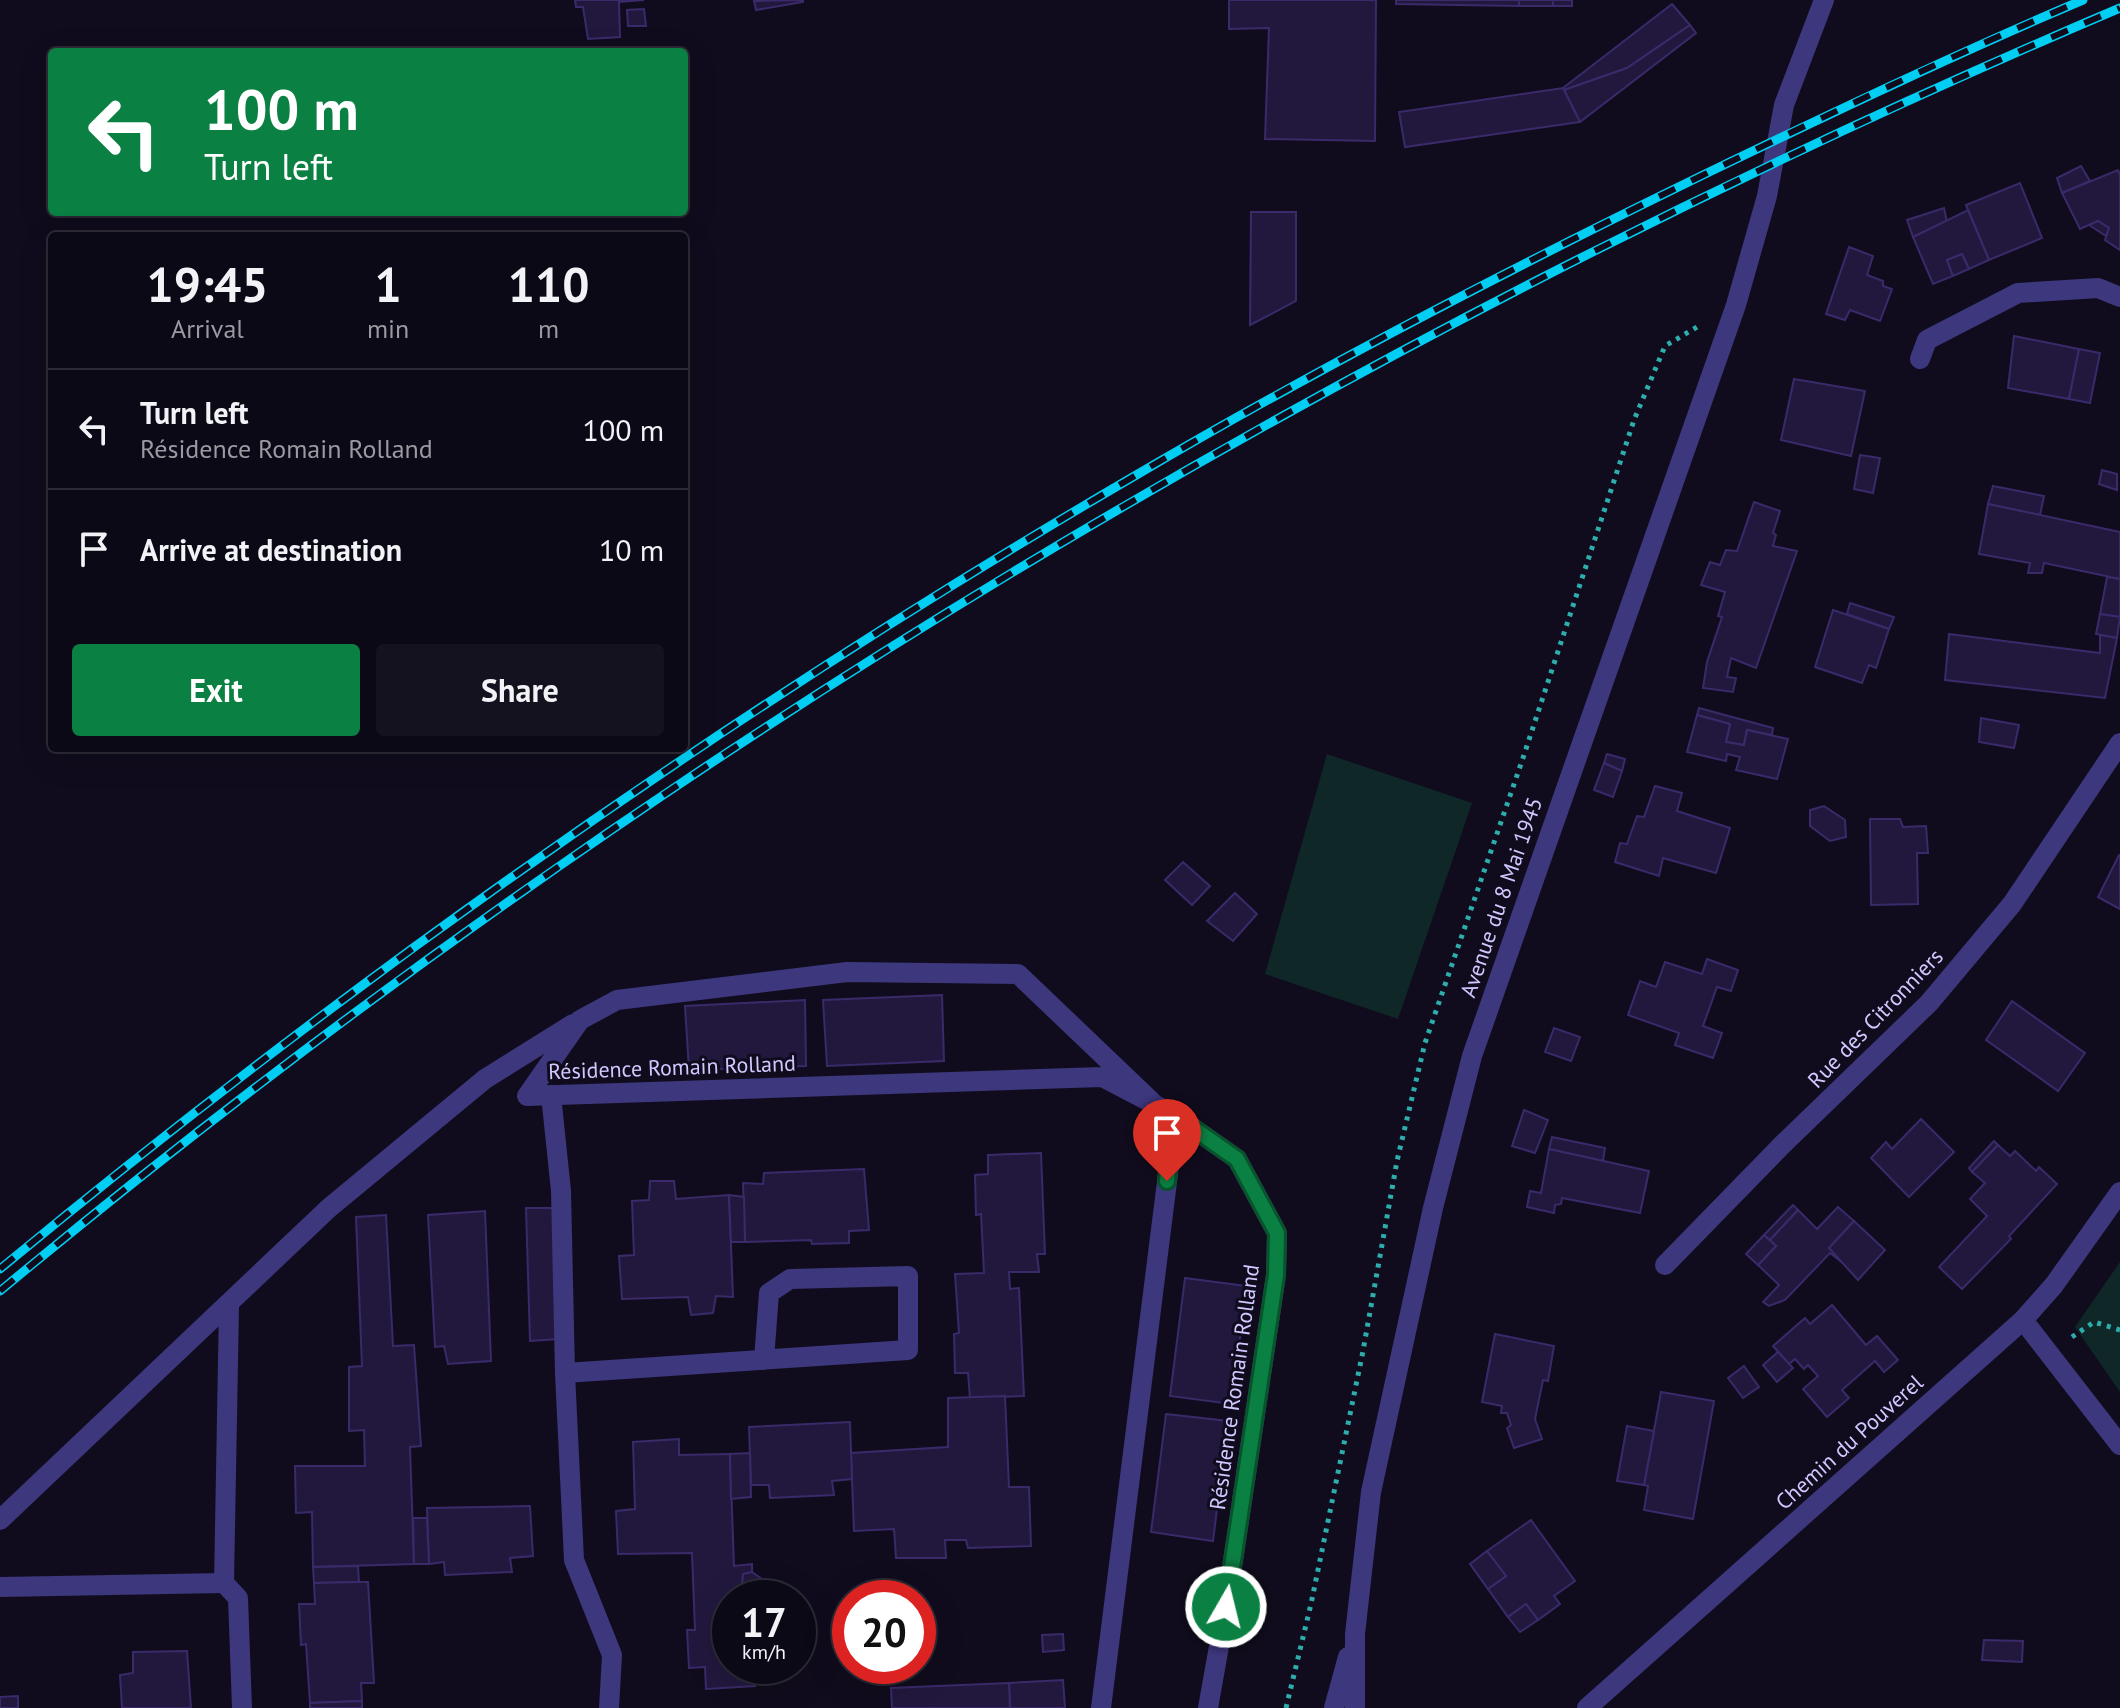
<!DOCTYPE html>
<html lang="en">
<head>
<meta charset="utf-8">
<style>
  body { margin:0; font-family:"PT Sans",sans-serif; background:#15121f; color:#f1f3f6; height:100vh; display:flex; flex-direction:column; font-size:30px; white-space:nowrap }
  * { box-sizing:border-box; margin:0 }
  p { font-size:26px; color:#9a9aa1 }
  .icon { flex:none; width:44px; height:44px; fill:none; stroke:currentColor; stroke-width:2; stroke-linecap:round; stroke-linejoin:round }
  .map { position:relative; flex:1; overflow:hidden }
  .drawer { position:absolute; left:48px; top:232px; width:640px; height:520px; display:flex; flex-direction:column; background:#0c0916; border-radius:8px; box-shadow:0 8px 32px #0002,0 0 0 2px #2c2a35 }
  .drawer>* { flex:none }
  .guide { position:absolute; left:48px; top:48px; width:640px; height:168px; border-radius:8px; box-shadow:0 8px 32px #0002,0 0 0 2px #2c2a35; background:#0b8043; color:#fff; overflow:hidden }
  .speed { position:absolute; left:712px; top:1580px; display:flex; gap:16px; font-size:40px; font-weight:700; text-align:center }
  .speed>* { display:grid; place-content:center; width:104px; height:104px; border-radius:50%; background:#0c0916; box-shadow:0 8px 32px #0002,0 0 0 2px #2c2a35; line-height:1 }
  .speed small { font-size:20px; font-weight:400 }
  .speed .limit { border:12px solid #d22; background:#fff; color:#111 }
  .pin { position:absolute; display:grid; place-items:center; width:68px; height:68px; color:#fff; margin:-82px -34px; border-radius:50% 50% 50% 0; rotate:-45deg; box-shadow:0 0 8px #0007 }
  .pin .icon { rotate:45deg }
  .me { position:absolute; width:88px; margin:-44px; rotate:8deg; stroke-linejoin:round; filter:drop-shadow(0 0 6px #0008) }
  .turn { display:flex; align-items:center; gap:28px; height:168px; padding:0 24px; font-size:36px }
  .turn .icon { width:104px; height:104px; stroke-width:2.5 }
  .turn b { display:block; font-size:56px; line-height:68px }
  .eta { display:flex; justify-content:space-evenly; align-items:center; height:136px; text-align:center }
  .eta b { font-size:48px; font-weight:700; line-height:56px }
  .primary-button { display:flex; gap:16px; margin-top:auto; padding:16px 24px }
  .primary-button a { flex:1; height:92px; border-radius:8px; background:#0b8043; color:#fff; font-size:32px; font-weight:700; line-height:92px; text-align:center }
  .primary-button a+a { background:#15121f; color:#f1f3f6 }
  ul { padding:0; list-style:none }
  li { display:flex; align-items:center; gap:24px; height:120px; padding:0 24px; border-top:2px solid #2c2a35 }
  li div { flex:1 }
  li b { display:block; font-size:30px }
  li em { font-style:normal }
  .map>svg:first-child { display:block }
  .green { fill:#0f2727 }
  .building { fill:#22183e; stroke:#3a2a6a; stroke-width:2 }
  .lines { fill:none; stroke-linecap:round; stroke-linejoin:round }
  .path { stroke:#2daead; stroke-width:5; stroke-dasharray:4 6; stroke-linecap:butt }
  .minor { stroke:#3d377d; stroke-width:20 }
  .rail-casing { stroke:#01cef2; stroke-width:9 }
  .rail { stroke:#100c1d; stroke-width:6; stroke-dasharray:18; stroke-linecap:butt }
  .route-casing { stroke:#07532c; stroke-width:20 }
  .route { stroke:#0b8043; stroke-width:14 }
  .labels { text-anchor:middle; stroke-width:6; stroke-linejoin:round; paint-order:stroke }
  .street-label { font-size:22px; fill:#d1c8ff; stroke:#100c1d }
</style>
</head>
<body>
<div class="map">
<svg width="2120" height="1708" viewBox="0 0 2120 1708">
  <rect width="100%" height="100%" fill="#100c1d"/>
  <g class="green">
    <polygon points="1327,754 1472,803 1398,1019 1265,974"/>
    <polygon points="2120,1262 2120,1392 2075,1327"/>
  </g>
  <g class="building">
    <polygon points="575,0 644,0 619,2 620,37 588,39 583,7 576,7"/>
    <polygon points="803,0 803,2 756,10 754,1"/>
    <polygon points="1229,0 1376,0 1375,141 1265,139 1269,28 1229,29"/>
    <polygon points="1396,0 1519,0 1519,6 1396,4"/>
    <rect x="1519" y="0" width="34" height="6"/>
    <rect x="1553" y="0" width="19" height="6"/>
    <polygon points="1672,4 1690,25 1627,68 1564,90 1563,88"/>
    <polygon points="644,9 646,26 628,26 627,10"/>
    <polygon points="1690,25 1696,33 1580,122 1564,90 1627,68"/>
    <polygon points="1563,88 1580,122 1405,147 1399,112"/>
    <polygon points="2081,166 2090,181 2062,193 2057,178"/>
    <polygon points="2118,170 2120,175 2120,250 2105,240 2109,228 2098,221 2080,229 2062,193"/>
    <polygon points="2020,183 2042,238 1989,260 1966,205"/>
    <polygon points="1944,208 1947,222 1913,237 1907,220"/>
    <polygon points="1968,210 1989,260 1969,269 1962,254 1947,260 1953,276 1933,284 1913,237"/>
    <polygon points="1251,212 1296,212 1296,301 1250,325"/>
    <polygon points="2098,221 2109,228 2106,236 2089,225"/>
    <polygon points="1849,247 1873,256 1867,275 1883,281 1883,286 1892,289 1880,321 1850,310 1845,320 1826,314"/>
    <polygon points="1962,254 1969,269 1953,276 1947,260"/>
    <polygon points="2014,336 2079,349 2069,399 2008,388"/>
    <polygon points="2079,349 2100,353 2090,403 2069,399"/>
    <polygon points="1794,379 1865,391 1851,456 1781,440"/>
    <polygon points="1860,455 1880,458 1873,493 1854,489"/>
    <polygon points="2102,470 2117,474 2117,490 2099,484"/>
    <polygon points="1993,486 2044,496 2040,515 1988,504"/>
    <polygon points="1754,502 1780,511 1773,533 1776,535 1773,546 1797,551 1756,668 1731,658 1727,677 1736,678 1733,692 1703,688 1707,662 1722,617 1718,616 1725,592 1701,585 1710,562 1720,565 1726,550 1737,551"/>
    <polygon points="1988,504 2120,532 2120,579 2044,563 2042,573 2028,573 2030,563 1979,554"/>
    <polygon points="2107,577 2120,579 2120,617 2100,614"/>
    <polygon points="1850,603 1894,617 1889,629 1847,614"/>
    <polygon points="1833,610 1889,629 1876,668 1869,665 1862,683 1815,667"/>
    <polygon points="2100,614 2120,617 2117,638 2096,634"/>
    <polygon points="1949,634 2100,653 2100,635 2117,638 2105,698 1945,680"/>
    <polygon points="1699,708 1773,728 1772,735 1747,730 1744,745 1726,742 1730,724 1697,715"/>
    <polygon points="1697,715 1730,724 1726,742 1744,745 1747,730 1788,739 1777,779 1736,770 1740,757 1727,754 1726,761 1687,752"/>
    <polygon points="1981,718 2019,725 2014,748 1979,742"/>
    <polygon points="1607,754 1625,759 1622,771 1604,763"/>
    <polygon points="1604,763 1622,771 1613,797 1594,790"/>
    <polygon points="1655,786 1682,793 1677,811 1730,828 1716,873 1663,858 1659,876 1615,862 1620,843 1627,844 1637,816 1644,817"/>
    <polygon points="1824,806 1845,820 1846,837 1830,841 1810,826 1810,810"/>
    <polygon points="1870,819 1900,819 1903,827 1926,826 1928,853 1917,853 1918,904 1871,905"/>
    <polygon points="2119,855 2120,855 2120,909 2098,897"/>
    <polygon points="1183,862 1210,886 1192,905 1165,880"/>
    <polygon points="1235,893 1257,914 1233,941 1207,921"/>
    <polygon points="1707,959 1738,970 1731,991 1717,987 1703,1026 1722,1033 1713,1058 1675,1045 1679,1033 1628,1015 1640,981 1656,987 1665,962 1702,974"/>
    <polygon points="942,995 944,1061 827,1066 823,1000"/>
    <polygon points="805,1000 806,1066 689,1070 685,1006"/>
    <polygon points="2012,1001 2085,1053 2058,1091 1986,1040"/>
    <polygon points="1554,1028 1580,1037 1571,1061 1545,1052"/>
    <polygon points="1524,1110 1548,1120 1535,1153 1512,1146"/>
    <polygon points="1921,1119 1954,1152 1909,1197 1871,1158 1886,1142 1892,1149"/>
    <polygon points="1552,1137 1605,1148 1603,1161 1549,1149"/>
    <polygon points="1994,1141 1998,1145 1972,1172 1969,1168"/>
    <polygon points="1998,1145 2010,1156 2015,1151 2036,1171 2039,1167 2057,1184 2009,1236 2011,1239 1962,1289 1939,1267 1987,1216 1970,1199 1985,1183 1972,1172"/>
    <polygon points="1549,1149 1649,1171 1640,1213 1562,1198 1561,1204 1555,1205 1554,1213 1527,1207 1530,1191 1541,1193"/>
    <polygon points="1041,1153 1045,1254 1037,1254 1039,1272 1009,1272 1010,1289 1019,1288 1024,1396 970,1398 968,1373 955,1373 954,1334 959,1333 955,1274 984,1273 981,1214 976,1215 975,1175 988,1174 988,1155"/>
    <polygon points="864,1169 869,1230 849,1231 849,1243 812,1244 811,1240 745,1242 743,1183 763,1184 764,1173"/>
    <polygon points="650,1181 674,1181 676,1199 729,1195 733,1297 716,1296 713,1313 691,1315 688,1297 622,1299 619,1256 634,1255 632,1201 649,1200"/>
    <polygon points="729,1195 744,1197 745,1242 731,1242"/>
    <polygon points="1793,1205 1798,1210 1770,1240 1764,1235"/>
    <polygon points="1838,1207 1854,1221 1829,1248 1844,1264 1830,1253 1785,1300 1769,1306 1763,1302 1779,1285 1758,1265 1776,1246 1770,1240 1798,1210 1817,1229"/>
    <polygon points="526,1208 556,1208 559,1339 530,1341"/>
    <polygon points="485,1211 491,1361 448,1364 444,1346 435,1347 428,1215"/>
    <polygon points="386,1215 393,1346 414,1345 421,1446 410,1447 414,1564 313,1567 312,1512 296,1513 295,1466 365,1466 364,1430 349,1431 349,1367 362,1366 356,1217"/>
    <polygon points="1854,1221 1885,1250 1858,1280 1829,1248"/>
    <polygon points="1764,1235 1776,1246 1758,1265 1746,1254"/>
    <polygon points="1185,1278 1247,1286 1231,1404 1170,1396"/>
    <polygon points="1832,1305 1866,1345 1877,1336 1898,1360 1884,1372 1875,1361 1842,1390 1849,1398 1827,1417 1803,1389 1818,1376 1808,1365 1804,1369 1795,1359 1789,1364 1773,1346 1805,1318 1810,1324"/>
    <polygon points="1495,1334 1554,1346 1548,1381 1543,1380 1535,1419 1542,1439 1514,1448 1507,1428 1511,1425 1507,1413 1501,1413 1502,1406 1482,1402"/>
    <polygon points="1778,1352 1793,1368 1777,1382 1763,1365"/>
    <polygon points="1744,1366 1759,1387 1743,1398 1728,1378"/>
    <polygon points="1661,1392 1714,1401 1693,1519 1644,1510 1648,1486 1644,1485"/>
    <polygon points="1005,1396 1009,1487 1029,1487 1031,1546 968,1548 966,1540 945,1540 946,1558 896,1558 894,1529 854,1531 851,1453 948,1447 948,1398"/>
    <polygon points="1166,1414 1228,1421 1213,1541 1151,1532"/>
    <polygon points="850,1422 852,1479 832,1481 834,1495 770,1498 769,1485 751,1485 749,1427"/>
    <polygon points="1627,1426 1654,1431 1644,1485 1617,1481"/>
    <polygon points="679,1439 679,1455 730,1454 734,1566 752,1564 752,1572 743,1574 742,1588 753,1592 753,1598 730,1598 730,1666 755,1666 755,1686 706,1689 705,1667 689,1668 687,1630 695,1630 692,1553 618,1554 616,1511 635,1509 633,1442"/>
    <polygon points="750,1453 751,1497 731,1499 730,1454"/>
    <polygon points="530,1506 533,1556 510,1558 512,1572 445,1575 444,1562 429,1564 427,1508"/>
    <polygon points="413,1518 427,1518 429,1564 414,1564"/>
    <polygon points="1531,1520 1575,1581 1554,1596 1560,1604 1538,1620 1526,1604 1508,1617 1488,1589 1506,1576 1487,1551"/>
    <polygon points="1487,1551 1506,1576 1488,1589 1470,1564"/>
    <polygon points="358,1566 359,1582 314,1583 313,1567"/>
    <polygon points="752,1572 762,1579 762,1589 753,1592 742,1588 743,1574"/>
    <polygon points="359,1582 368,1582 374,1683 361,1683 362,1701 310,1703 306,1644 301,1645 299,1604 315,1604 314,1583"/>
    <polygon points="1526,1604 1538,1620 1520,1632 1508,1617"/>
    <polygon points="1063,1634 1064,1650 1043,1652 1042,1635"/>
    <polygon points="1984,1640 2023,1641 2022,1662 1982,1660"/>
    <polygon points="187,1651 191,1708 122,1708 120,1675 133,1673 133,1652"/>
    <polygon points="1063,1680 1065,1708 1010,1708 1009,1683"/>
    <polygon points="1009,1683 1010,1708 892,1708 891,1688"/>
    <polygon points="18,1696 18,1708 0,1708 0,1697"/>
    <polygon points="362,1701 362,1708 310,1708 310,1703"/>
  </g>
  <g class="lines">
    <g class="path">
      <polyline points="2072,1337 2094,1322 2120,1330"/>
      <polyline points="1286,1708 1311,1604 1363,1351 1397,1161 1425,1043 1523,758 1634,420 1665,346 1697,327"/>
    </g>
    <g class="minor">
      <polyline points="1920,359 1927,340 2018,293 2098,288 2120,297"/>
      <polyline points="551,1095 561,1191 565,1373 574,1560 612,1655 609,1708"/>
      <polyline points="1152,1102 1018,974 847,972 617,1000 580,1020 527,1096 1102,1077 1173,1114 1237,1159 1277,1233 1276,1275 1226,1607 1208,1708"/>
      <polyline points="1665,1265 1782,1145 1929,1003 2012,904 2120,743"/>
      <polyline points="2023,1320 2120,1445"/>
      <polyline points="565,1373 908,1350 908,1276 790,1279 769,1293 764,1360"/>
      <polyline points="0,1520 329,1208 485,1079 573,1024"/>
      <polyline points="224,1583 238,1598 242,1708"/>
      <polyline points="0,1587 224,1583 229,1306"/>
      <polyline points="1101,1708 1171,1150 1173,1114"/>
      <polyline points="1334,1708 1348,1657"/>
      <polyline points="1355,1708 1355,1634 1371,1492 1433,1208 1472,1056 1736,305 1767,196 1784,105 1824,0"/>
      <polyline points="1587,1708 2023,1320 2054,1285 2120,1192"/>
    </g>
    <defs>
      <g id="rail">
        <path d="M0,1269C357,974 738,707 1138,474C1322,366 1512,268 1703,175C1829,114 1955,54 2083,0"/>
        <path d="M0,1291C637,762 1357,331 2120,8"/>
      </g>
    </defs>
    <use href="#rail" class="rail-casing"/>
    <use href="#rail" class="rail"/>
  </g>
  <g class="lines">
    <defs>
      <polyline id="route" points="1167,1181 1173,1114 1237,1159 1277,1233 1276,1275 1226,1607"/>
    </defs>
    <use href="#route" class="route-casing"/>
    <use href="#route" class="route"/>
  </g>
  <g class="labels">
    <g class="street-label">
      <text transform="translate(1501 897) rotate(-71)" y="8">Avenue du 8 Mai 1945</text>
      <text transform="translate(1875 1018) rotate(-46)" y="8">Rue des Citronniers</text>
      <text transform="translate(672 1067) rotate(-2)" y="8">Résidence Romain Rolland</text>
      <text transform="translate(1234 1387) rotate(-82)" y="8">Résidence Romain Rolland</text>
      <text transform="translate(1849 1442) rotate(-42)" y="8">Chemin du Pouverel</text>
    </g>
  </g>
</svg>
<div class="speed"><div>17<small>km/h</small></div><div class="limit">20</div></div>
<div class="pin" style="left:1167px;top:1181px;background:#d93025"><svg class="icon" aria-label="arrive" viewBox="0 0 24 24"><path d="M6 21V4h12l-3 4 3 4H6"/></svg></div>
<svg class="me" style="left:1226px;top:1607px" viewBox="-20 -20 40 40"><circle r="17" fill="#0b8043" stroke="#fff" stroke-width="3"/><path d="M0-11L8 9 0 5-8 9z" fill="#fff"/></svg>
<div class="guide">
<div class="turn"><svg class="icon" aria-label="left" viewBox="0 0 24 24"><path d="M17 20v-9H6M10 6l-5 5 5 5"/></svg><div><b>100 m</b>Turn left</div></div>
</div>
<section class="drawer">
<div class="eta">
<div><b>19:45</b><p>Arrival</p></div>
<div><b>1</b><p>min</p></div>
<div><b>110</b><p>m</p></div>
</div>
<ul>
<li><svg class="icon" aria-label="left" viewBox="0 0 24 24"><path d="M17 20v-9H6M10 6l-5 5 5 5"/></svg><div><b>Turn left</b><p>Résidence Romain Rolland</p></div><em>100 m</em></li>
<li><svg class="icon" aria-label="arrive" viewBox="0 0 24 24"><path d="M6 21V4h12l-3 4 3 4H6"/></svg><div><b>Arrive at destination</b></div><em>10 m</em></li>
</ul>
<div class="primary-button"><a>Exit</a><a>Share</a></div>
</section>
</div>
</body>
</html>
